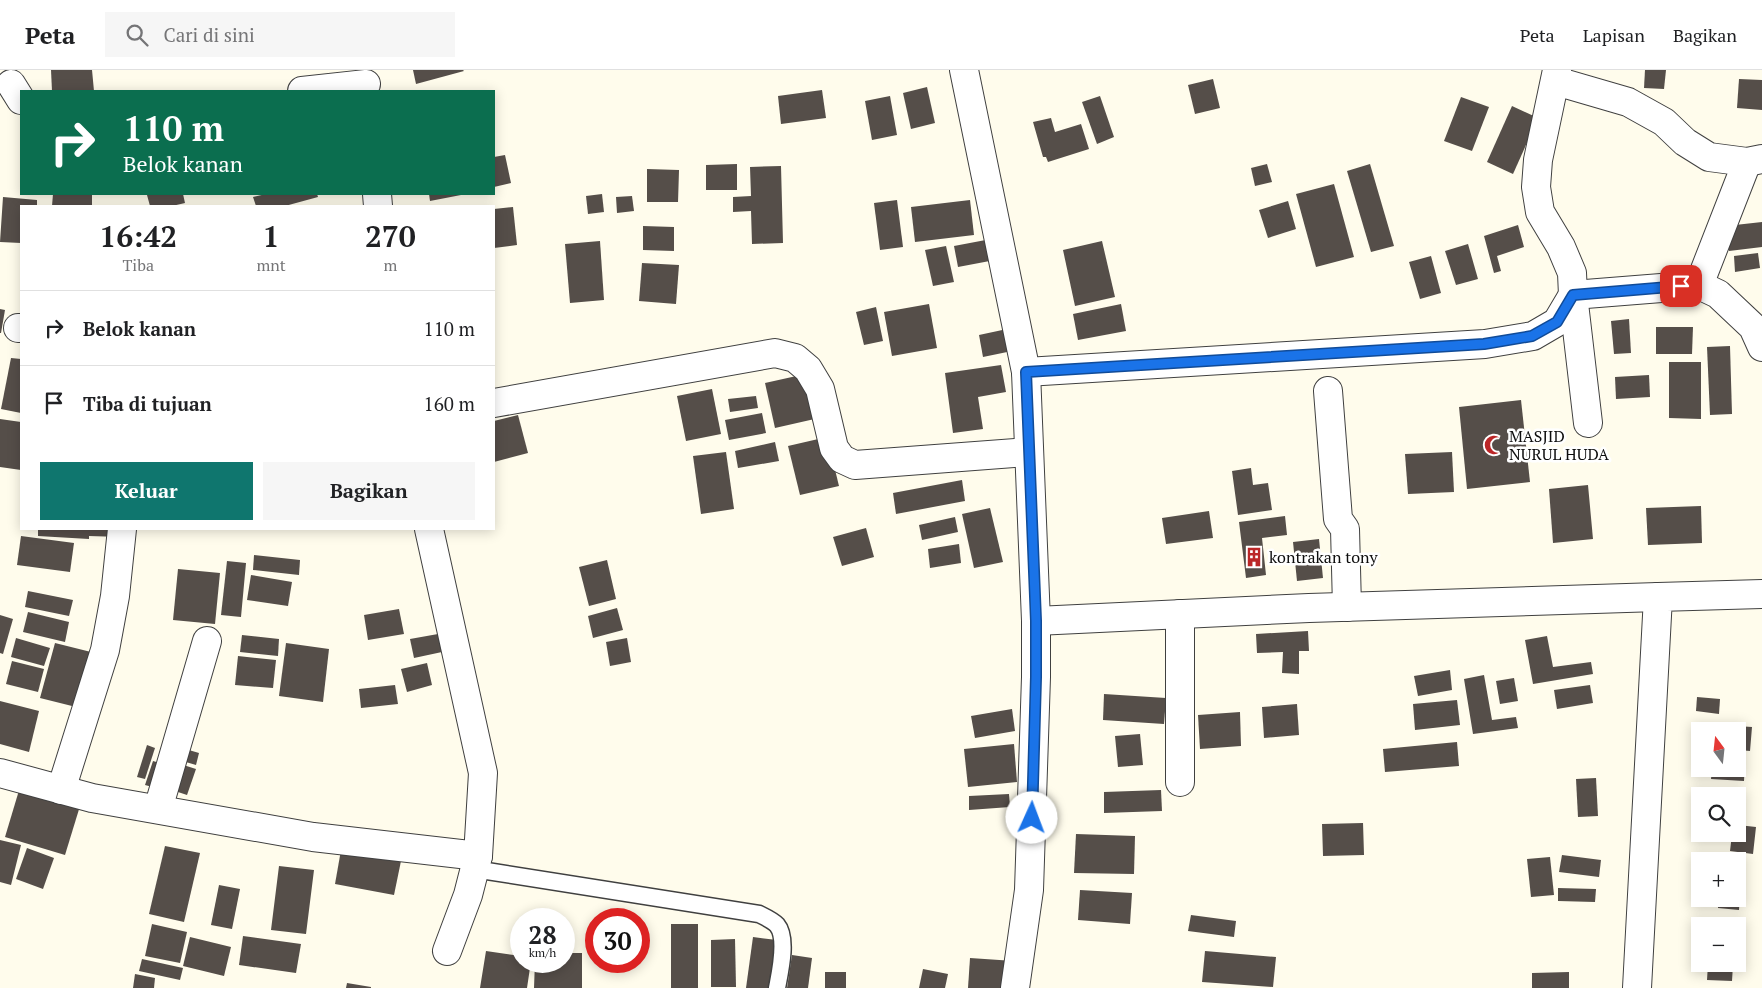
<!DOCTYPE html>
<html lang="id">
<head>
<meta charset="utf-8">
<style>
  body { margin:0; font-family:"PT Serif",serif; background:#f6f6f6; color:#202124; height:100vh; display:flex; flex-direction:column; font-size:19px; white-space:nowrap }
  * { box-sizing:border-box; margin:0 }
  p { font-size:16px; color:#757577 }
  .icon { flex:none; width:28px; height:28px; fill:none; stroke:currentColor; stroke-width:2; stroke-linecap:round; stroke-linejoin:round }
  .map { position:relative; flex:1; overflow:hidden }
  .details { position:absolute; left:20px; top:135px; width:475px; height:325px; display:flex; flex-direction:column; background:#fff; border-radius:0px; box-shadow:0 2px 12px #0003 }
  .details>* { flex:none }
  .hud { position:absolute; left:20px; top:20px; width:475px; height:105px; border-radius:0px; box-shadow:0 2px 12px #0003; background:#0b6e4f; color:#fff; overflow:hidden }
  .needle { width:32px; rotate:345deg }
  .fabs { position:absolute; left:1691px; top:652px; display:grid; gap:10px }
  .fabs a { display:grid; place-items:center; width:55px; height:55px; border-radius:0px; background:#fff; box-shadow:0 2px 12px #0003; font-size:25px }
  .speed { position:absolute; left:510px; top:838px; display:flex; gap:10px; font-size:25px; font-weight:700; text-align:center }
  .speed>* { display:grid; place-content:center; width:65px; height:65px; border-radius:50%; background:#fff; box-shadow:0 2px 12px #0003; line-height:1 }
  .speed small { font-size:12px; font-weight:400 }
  .speed .limit { border:8px solid #d22; background:#fff; color:#111 }
  .pin { position:absolute; display:grid; place-items:center; width:42px; height:42px; color:#fff; margin:-21px; border-radius:10px; box-shadow:0 2px 8px #0006 }
  .me { position:absolute; width:55px; margin:-28px; rotate:2deg; stroke-linejoin:round; filter:drop-shadow(0 0 4px #0008) }
  .turn { display:flex; align-items:center; gap:18px; height:105px; padding:0 20px; font-size:22px }
  .turn .icon { width:65px; height:65px; stroke-width:2.5 }
  .turn b { display:block; font-size:35px; line-height:42px }
  .eta { display:flex; justify-content:space-evenly; align-items:center; height:85px; text-align:center }
  .eta b { font-size:30px; font-weight:600; line-height:35px }
  .action { display:flex; gap:10px; margin-top:auto; padding:10px 20px }
  .action a { flex:1; height:58px; border-radius:0px; background:#0f766e; color:#fff; font-size:20px; font-weight:600; line-height:58px; text-align:center }
  .action a+a { background:#f6f6f6; color:#202124 }
  ul { padding:0; list-style:none }
  li { display:flex; align-items:center; gap:15px; height:75px; padding:0 20px; border-top:1px solid #e0e0e0 }
  li div { flex:1 }
  li b { display:block; font-size:19px }
  li em { font-style:normal }
  header { display:flex; align-items:center; gap:30px; box-sizing:border-box; height:70px; padding:0 25px; background:#fff; border-bottom:1px solid #e0e0e0 }
  header strong { font-size:24px }
  nav { display:flex; gap:28px; margin-inline-start:auto; font-size:18px }
  .search { width:350px; height:45px; background:#f6f6f6; display:flex; align-items:center; gap:12px; box-sizing:border-box; padding:0 18px; border-radius:0px; color:#757577; font-size:19px }
  .map>svg:first-child { display:block }
  .building { fill:#554e49 }
  .lines { fill:none; stroke-linecap:round; stroke-linejoin:round }
  .lane-casing { stroke:#404040; stroke-width:19 }
  .street-casing { stroke:#404040; stroke-width:30 }
  .lane { stroke:#fff; stroke-width:16 }
  .street { stroke:#fff; stroke-width:28 }
  .route-casing { stroke:#114b97; stroke-width:12 }
  .route { stroke:#1a73e8; stroke-width:9 }
  .labels { text-anchor:middle; stroke-width:5; stroke-linejoin:round; paint-order:stroke }
  .poi-label { font-size:16px; fill:#0d0d0d; stroke:#fff; text-anchor:start }
</style>
</head>
<body>
<header>
<strong>Peta</strong>
<div class="search"><svg class="icon" aria-label="search" viewBox="0 0 24 24"><circle cx="10" cy="10" r="6"/><path d="M15 15l6 6"/></svg>Cari di sini</div>
<nav><a>Peta</a><a>Lapisan</a><a>Bagikan</a></nav>
</header>
<div class="map">
<svg width="1762" height="918" viewBox="0 0 1762 918">
  <rect width="100%" height="100%" fill="#fffcec"/>
  <g class="building">
    <polygon points="51,0 92,0 94,21 52,21"/>
    <polygon points="413,0 463,0 464,1 416,14"/>
    <polygon points="1645,0 1666,0 1664,19 1644,18"/>
    <polygon points="1213,9 1220,38 1195,44 1188,15"/>
    <polygon points="1739,9 1762,10 1762,40 1737,38"/>
    <polygon points="927,17 935,53 911,59 903,23"/>
    <polygon points="822,20 826,48 781,54 778,26"/>
    <polygon points="890,26 897,65 872,70 865,31"/>
    <polygon points="1100,26 1114,67 1097,74 1082,32"/>
    <polygon points="1461,27 1489,37 1472,81 1444,71"/>
    <polygon points="1512,36 1538,48 1513,104 1487,92"/>
    <polygon points="1051,48 1055,62 1081,54 1089,79 1048,92 1046,87 1043,87 1033,52"/>
    <polygon points="505,85 511,113 494,117 494,87"/>
    <polygon points="737,94 737,120 706,120 706,95"/>
    <polygon points="1267,94 1272,112 1255,116 1251,98"/>
    <polygon points="1370,94 1394,176 1371,182 1347,101"/>
    <polygon points="781,96 783,173 752,174 751,141 733,142 733,127 751,126 750,97"/>
    <polygon points="647,99 679,100 678,132 647,132"/>
    <polygon points="1334,114 1354,187 1316,197 1296,124"/>
    <polygon points="53,124 92,124 92,136 52,136"/>
    <polygon points="153,124 183,124 185,133 172,136 150,136 147,125"/>
    <polygon points="266,124 317,124 318,127 285,136 256,136 253,127"/>
    <polygon points="429,124 460,124 461,125 430,131"/>
    <polygon points="602,124 604,142 588,144 586,126"/>
    <polygon points="632,126 634,141 617,143 616,127"/>
    <polygon points="3,127 37,130 37,136 21,136 21,173 0,172"/>
    <polygon points="897,130 903,177 880,180 874,133"/>
    <polygon points="970,130 974,165 915,172 911,137"/>
    <polygon points="1288,131 1296,159 1268,168 1259,140"/>
    <polygon points="513,137 517,175 494,178 494,139"/>
    <polygon points="1762,152 1762,177 1729,181 1726,156"/>
    <polygon points="1518,155 1524,177 1497,186 1501,201 1494,203 1484,166"/>
    <polygon points="643,156 674,157 674,181 643,180"/>
    <polygon points="991,169 995,190 958,197 954,176"/>
    <polygon points="600,171 604,230 570,233 565,174"/>
    <polygon points="1102,171 1115,227 1075,236 1063,180"/>
    <polygon points="1468,174 1478,209 1456,215 1445,181"/>
    <polygon points="946,176 954,212 933,216 925,180"/>
    <polygon points="1758,183 1760,198 1735,202 1734,186"/>
    <polygon points="1431,186 1441,223 1420,229 1409,192"/>
    <polygon points="642,193 679,195 676,234 639,231"/>
    <polygon points="929,234 937,278 892,286 884,242"/>
    <polygon points="1121,234 1126,261 1078,270 1073,244"/>
    <polygon points="876,237 883,271 864,275 856,242"/>
    <polygon points="0,239 5,240 1,263 0,263"/>
    <polygon points="1629,249 1631,283 1614,284 1611,251"/>
    <polygon points="1656,257 1693,257 1692,284 1656,284"/>
    <polygon points="1007,259 1012,281 983,287 979,265"/>
    <polygon points="1730,276 1732,344 1710,345 1707,277"/>
    <polygon points="11,288 21,289 21,343 1,339"/>
    <polygon points="1669,292 1701,292 1701,349 1669,348"/>
    <polygon points="1001,295 1006,322 978,327 983,359 953,363 945,303"/>
    <polygon points="810,303 819,348 775,358 765,313"/>
    <polygon points="1649,305 1650,327 1616,329 1615,307"/>
    <polygon points="712,319 721,364 686,371 677,326"/>
    <polygon points="756,326 758,338 730,342 728,329"/>
    <polygon points="1521,330 1530,412 1467,419 1459,337"/>
    <polygon points="762,343 766,363 729,370 725,350"/>
    <polygon points="518,345 528,383 494,392 494,351"/>
    <polygon points="0,349 21,352 21,400 0,397"/>
    <polygon points="827,367 839,416 800,425 788,376"/>
    <polygon points="775,372 779,391 738,398 735,381"/>
    <polygon points="726,382 734,439 701,444 693,386"/>
    <polygon points="1452,382 1454,422 1408,424 1405,384"/>
    <polygon points="1251,398 1253,415 1268,413 1272,440 1238,445 1232,401"/>
    <polygon points="962,410 965,431 896,444 893,423"/>
    <polygon points="1588,415 1593,469 1553,473 1549,419"/>
    <polygon points="1701,436 1702,473 1648,475 1646,438"/>
    <polygon points="990,438 1003,492 974,498 962,444"/>
    <polygon points="1209,441 1213,468 1166,474 1162,448"/>
    <polygon points="1285,446 1287,465 1262,468 1266,505 1246,508 1239,452"/>
    <polygon points="955,447 958,462 922,470 919,455"/>
    <polygon points="866,458 874,487 842,496 833,467"/>
    <polygon points="38,459 122,459 121,467 89,466 89,469 38,466"/>
    <polygon points="21,466 74,473 70,502 17,495"/>
    <polygon points="1319,469 1323,508 1297,511 1293,472"/>
    <polygon points="959,474 961,493 930,498 928,479"/>
    <polygon points="254,485 300,490 299,505 253,500"/>
    <polygon points="607,490 616,529 589,536 579,497"/>
    <polygon points="227,491 246,493 241,547 221,545"/>
    <polygon points="178,499 220,503 215,554 173,550"/>
    <polygon points="251,505 292,512 288,536 247,530"/>
    <polygon points="28,521 73,530 69,546 25,537"/>
    <polygon points="617,538 623,560 593,568 588,546"/>
    <polygon points="399,539 404,564 368,570 364,545"/>
    <polygon points="28,542 69,552 65,572 23,562"/>
    <polygon points="0,545 13,549 3,584 0,583"/>
    <polygon points="1308,561 1309,581 1299,581 1299,604 1282,603 1283,582 1257,583 1256,564"/>
    <polygon points="438,564 442,582 414,588 410,569"/>
    <polygon points="242,565 279,569 278,586 240,582"/>
    <polygon points="1547,566 1553,597 1591,592 1593,604 1533,614 1525,570"/>
    <polygon points="16,568 50,578 44,596 11,587"/>
    <polygon points="627,568 631,592 610,596 606,572"/>
    <polygon points="55,573 91,582 76,637 40,628"/>
    <polygon points="286,573 329,579 323,632 279,626"/>
    <polygon points="238,586 276,590 273,618 235,615"/>
    <polygon points="12,591 44,599 38,622 6,614"/>
    <polygon points="427,593 432,615 407,622 401,599"/>
    <polygon points="1450,600 1452,620 1418,626 1414,606"/>
    <polygon points="1484,605 1492,650 1516,647 1518,658 1473,664 1464,609"/>
    <polygon points="1514,608 1518,631 1500,634 1496,611"/>
    <polygon points="395,615 398,634 361,638 359,619"/>
    <polygon points="1590,615 1593,633 1557,639 1554,620"/>
    <polygon points="1104,624 1166,628 1164,654 1103,650"/>
    <polygon points="1697,627 1720,629 1719,644 1696,641"/>
    <polygon points="1457,630 1460,655 1415,660 1413,634"/>
    <polygon points="0,631 39,641 29,682 0,674"/>
    <polygon points="1297,634 1299,665 1264,668 1262,637"/>
    <polygon points="1012,639 1015,661 975,668 971,646"/>
    <polygon points="1240,642 1241,676 1200,679 1198,645"/>
    <polygon points="1721,655 1752,657 1750,681 1738,680 1738,661 1721,661"/>
    <polygon points="1140,664 1143,695 1118,697 1115,666"/>
    <polygon points="1457,672 1459,696 1385,702 1383,679"/>
    <polygon points="1014,674 1017,712 968,717 964,679"/>
    <polygon points="147,675 155,678 145,709 137,707"/>
    <polygon points="182,678 199,683 196,695 179,690"/>
    <polygon points="1738,689 1745,690 1744,711 1711,709 1712,699 1738,699"/>
    <polygon points="153,691 163,694 156,718 145,715"/>
    <polygon points="177,693 196,699 187,725 169,719"/>
    <polygon points="1596,708 1598,746 1578,747 1576,709"/>
    <polygon points="20,717 80,736 65,785 5,767"/>
    <polygon points="1720,719 1746,721 1744,750 1738,749 1738,726 1720,726"/>
    <polygon points="1161,720 1162,741 1104,743 1104,722"/>
    <polygon points="1009,724 1010,737 969,740 969,726"/>
    <polygon points="1363,753 1364,785 1323,786 1322,754"/>
    <polygon points="1738,755 1756,757 1753,784 1730,781 1732,764 1738,764"/>
    <polygon points="1076,764 1135,766 1134,804 1074,803"/>
    <polygon points="0,770 21,775 11,815 0,812"/>
    <polygon points="165,776 200,783 184,852 149,844"/>
    <polygon points="27,778 54,788 43,819 16,809"/>
    <polygon points="341,780 401,791 394,825 335,814"/>
    <polygon points="1562,785 1601,790 1599,807 1559,802"/>
    <polygon points="1550,787 1554,825 1531,827 1527,789"/>
    <polygon points="279,796 314,800 306,864 271,860"/>
    <polygon points="219,815 240,819 232,859 211,855"/>
    <polygon points="1558,818 1596,819 1595,832 1558,831"/>
    <polygon points="1080,820 1132,823 1130,854 1078,850"/>
    <polygon points="1738,824 1740,824 1739,840 1718,838 1718,829 1738,829"/>
    <polygon points="1191,845 1236,851 1234,867 1188,861"/>
    <polygon points="1710,852 1736,855 1736,856 1709,856"/>
    <polygon points="152,854 187,862 180,893 145,886"/>
    <rect x="671" y="854" width="27" height="64"/>
    <polygon points="243,866 301,874 296,903 239,895"/>
    <polygon points="190,867 231,877 224,906 183,896"/>
    <polygon points="753,867 777,870 771,918 746,918"/>
    <polygon points="735,869 736,917 711,917 711,870"/>
    <polygon points="486,881 521,886 521,891 531,891 527,918 480,918"/>
    <polygon points="1205,881 1276,887 1273,917 1202,912"/>
    <polygon points="564,883 582,883 582,918 534,918 535,891 564,891"/>
    <polygon points="792,885 812,888 808,918 787,918"/>
    <polygon points="970,888 1014,891 1012,918 968,918"/>
    <polygon points="142,889 183,898 180,910 139,901"/>
    <polygon points="1708,894 1733,894 1732,911 1707,910"/>
    <polygon points="923,899 948,904 945,918 919,918"/>
    <rect x="825" y="902" width="21" height="16"/>
    <polygon points="1569,902 1569,918 1532,918 1532,903"/>
    <polygon points="135,904 155,908 154,918 133,918"/>
    <polygon points="347,913 371,917 371,918 346,918"/>
  </g>
  <g class="lines">
    <defs>
      <path id="lane" d="M474,799L759,844C765,847 772,850 777,855C788,868 780,902 777,918"/>
      <g id="street">
        <polyline points="964,0 1026,302 1036,551 1036,607 1029,820 1015,918"/>
        <polyline points="1557,0 1538,90 1536,117 1540,142 1561,177 1572,203 1573,225 1588,353"/>
        <polyline points="1556,11 1628,32 1664,52 1685,72 1709,87 1747,92 1762,89"/>
        <polyline points="11,14 21,30"/>
        <polyline points="302,21 366,14"/>
        <polyline points="377,124 378,136"/>
        <polyline points="1699,215 1747,92"/>
        <polyline points="1573,225 1699,215 1718,224 1753,257 1762,277"/>
        <polyline points="18,258 21,258"/>
        <polyline points="1026,302 1485,274 1533,266 1557,252 1573,225"/>
        <polyline points="1328,321 1338,449 1345,459 1347,537"/>
        <polyline points="494,333 775,283 795,288 808,299 820,319 834,378 842,389 855,395 1029,382"/>
        <polyline points="1180,544 1180,712"/>
        <polyline points="1036,551 1309,538 1658,527"/>
        <polyline points="0,703 92,728 313,767 478,786 483,703 429,459"/>
        <polyline points="61,720 105,580 115,526 122,459"/>
        <polyline points="158,739 207,571"/>
        <polyline points="447,881 468,825 478,786"/>
        <polyline points="1637,918 1658,527 1762,524"/>
      </g>
    </defs>
    <use href="#lane" class="lane-casing"/>
    <use href="#street" class="street-casing"/>
    <use href="#lane" class="lane"/>
    <use href="#street" class="street"/>
  </g>
  <g class="lines">
    <defs>
      <polyline id="route" points="1032,748 1036,607 1036,551 1026,302 1484,274 1532,266 1557,252 1573,225 1681,216"/>
    </defs>
    <use href="#route" class="route-casing"/>
    <use href="#route" class="route"/>
  </g>
  <defs>
    <symbol id="mosque-bare" viewBox="-9 -9 18 18"><path d="M3.5-4.9A6 6 0 1 0 3.5 4.9A5 5 0 1 1 3.5-4.9Z" fill="#bb2627" stroke="#fff" stroke-width="2.5" paint-order="stroke"/></symbol>
    <symbol id="building-bare" viewBox="-9 -9 18 18"><path d="M-4-6H4V6H1V3H-1V6H-4ZM-2.5-4.3h1.7v1.8h-1.7ZM.8-4.3h1.7v1.8H.8ZM-2.5-1h1.7V.8h-1.7ZM.8-1h1.7V.8H.8Z" fill="#bb2627" stroke="#fff" stroke-width="2.5" paint-order="stroke"/></symbol>
  </defs>
  <g fill-rule="evenodd">
    <use href="#mosque-bare" x="1480" y="361" width="28" height="28"/>
    <use href="#building-bare" x="1240" y="473" width="28" height="28"/>
  </g>
  <g class="labels">
    <g class="poi-label">
      <text x="1509" y="372">MASJID<tspan x="1509" dy="18">NURUL HUDA</tspan></text>
      <text x="1269" y="493">kontrakan tony</text>
    </g>
  </g>
</svg>
<div class="fabs">
<a><svg class="needle" viewBox="-14 -14 28 28"><path d="M0-13l5 13h-10z" fill="#e53935"/><path d="M0 13l5-13h-10z" fill="#757577"/></svg></a>
<a><svg class="icon" aria-label="search" viewBox="0 0 24 24"><circle cx="10" cy="10" r="6"/><path d="M15 15l6 6"/></svg></a>
<a>+</a>
<a>−</a>
</div>
<div class="speed"><div>28<small>km/h</small></div><div class="limit">30</div></div>
<div class="pin" style="left:1681px;top:216px;background:#d93025"><svg class="icon" aria-label="arrive" viewBox="0 0 24 24"><path d="M6 21V4h12l-3 4 3 4H6"/></svg></div>
<svg class="me" style="left:1032px;top:748px" viewBox="-20 -20 40 40"><circle r="19" fill="#fff"/><path d="M0-13L10 11 0 6-10 11z" fill="#1a73e8"/></svg>
<div class="hud">
<div class="turn"><svg class="icon" aria-label="right" viewBox="0 0 24 24"><path d="M7 20v-9h11M14 6l5 5-5 5"/></svg><div><b>110 m</b>Belok kanan</div></div>
</div>
<section class="details">
<div class="eta">
<div><b>16:42</b><p>Tiba</p></div>
<div><b>1</b><p>mnt</p></div>
<div><b>270</b><p>m</p></div>
</div>
<ul>
<li><svg class="icon" aria-label="right" viewBox="0 0 24 24"><path d="M7 20v-9h11M14 6l5 5-5 5"/></svg><div><b>Belok kanan</b></div><em>110 m</em></li>
<li><svg class="icon" aria-label="arrive" viewBox="0 0 24 24"><path d="M6 21V4h12l-3 4 3 4H6"/></svg><div><b>Tiba di tujuan</b></div><em>160 m</em></li>
</ul>
<div class="action"><a>Keluar</a><a>Bagikan</a></div>
</section>
</div>
</body>
</html>
